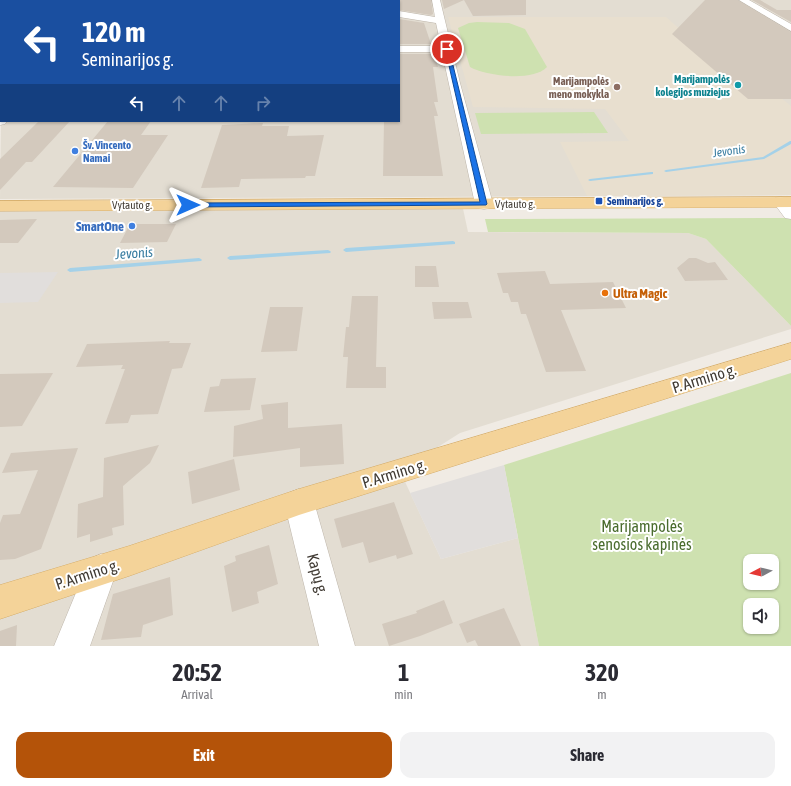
<!DOCTYPE html>
<html lang="en">
<head>
<meta charset="utf-8">
<style>
  body { margin:0; font-family:"Asap Condensed",sans-serif; background:#f2f2f3; color:#2b2b33; height:100vh; display:flex; flex-direction:column; font-size:15px; white-space:nowrap }
  * { box-sizing:border-box; margin:0 }
  p { font-size:13px; color:#7c7c81 }
  .icon { flex:none; width:22px; height:22px; fill:none; stroke:currentColor; stroke-width:2; stroke-linecap:round; stroke-linejoin:round }
  .map { position:relative; height:646px; overflow:hidden }
  .drawer { display:flex; flex-direction:column; background:#fff; flex:1 }
  .drawer>* { flex:none }
  .banner { position:absolute; left:0px; top:0px; width:400px; height:122px; box-shadow:0 1px 3px #0004; background:#1a4fa0; color:#fff; overflow:hidden }
  .needle { width:26px; rotate:263deg }
  .fabs { position:absolute; left:743px; top:554px; display:grid; gap:8px }
  .fabs a { display:grid; place-items:center; width:36px; height:36px; border-radius:8px; background:#fff; box-shadow:0 1px 3px #0004; font-size:20px }
  .pin { position:absolute; display:grid; place-items:center; width:34px; height:34px; color:#fff; margin:-17px; border:2px solid #fff; border-radius:50%; box-shadow:0 1px 4px #0007 }
  .me { position:absolute; width:44px; margin:-22px; rotate:90deg; stroke-linejoin:round; filter:drop-shadow(0 0 3px #0008) }
  .turn { display:flex; align-items:center; gap:14px; height:84px; padding:0 16px; font-size:18px }
  .turn .icon { width:52px; height:52px; stroke-width:2.5 }
  .turn b { display:block; font-size:28px; line-height:34px }
  .lanes { display:flex; align-items:center; height:38px; padding:0 16px; background:#0003; justify-content:center; gap:20px; direction:ltr }
  .lanes .off { opacity:.35 }
  .eta { display:flex; justify-content:space-evenly; align-items:center; height:68px; text-align:center }
  .eta b { font-size:24px; font-weight:700; line-height:28px }
  .action { display:flex; gap:8px; margin-top:auto; padding:8px 16px }
  .action a { flex:1; height:46px; border-radius:12px; background:#b45309; color:#fff; font-size:16px; font-weight:700; line-height:46px; text-align:center }
  .action a+a { background:#f2f2f3; color:#2b2b33 }
  .map>svg:first-child { display:block }
  .residential { fill:#e3ddd2 }
  .education { fill:#e8dfcf }
  .green { fill:#cee1b0; fill-rule:evenodd }
  .parking { fill:#e1dedc }
  .lines { fill:none; stroke-linecap:round; stroke-linejoin:round }
  .stream { fill:#a5d1e8; fill-rule:evenodd }
  .building { fill:#d3c9bd }
  .minor-casing { stroke:#bdb5aa; stroke-width:1 }
  .major-casing { stroke:#d6ae6b; stroke-width:1 }
  .minor { fill:#fff; fill-rule:evenodd }
  .major { fill:#f4d399; fill-rule:evenodd }
  .route { fill:#1a73e8; stroke:#114b97 }
  .culture-dot { fill:#0f9aa8; stroke:#fff; stroke-width:1.5 }
  .education-dot { fill:#8d6e63; stroke:#fff; stroke-width:1.5 }
  .shop-dot { fill:#3f7fe0; stroke:#fff; stroke-width:1.5 }
  .transit-dot { fill:#1a4fb4; stroke:#fff; stroke-width:1.5 }
  .food-dot { fill:#e8710a; stroke:#fff; stroke-width:1.5 }
  .labels { text-anchor:middle; stroke-width:4; stroke-linejoin:round; paint-order:stroke }
  .far-culture-label { font-size:11px; font-weight:bold; fill:#0d838f; stroke:#fff; text-anchor:end }
  .far-education-label { font-size:11px; font-weight:bold; fill:#785e54; stroke:#fff; text-anchor:end }
  .far-shop-label { font-size:11px; font-weight:bold; fill:#366cbe; stroke:#fff; text-anchor:start }
  .far-transit-label { font-size:11px; font-weight:bold; fill:#164399; stroke:#fff; text-anchor:start }
  .far-street-label { font-size:11px; fill:#413b34; stroke:#fff }
  .far-water-label { font-size:12px; font-style:italic; fill:#397da1; stroke:#fff }
  .shop-label { font-size:13px; font-weight:bold; fill:#366cbe; stroke:#fff; text-anchor:end }
  .food-label { font-size:13px; font-weight:bold; fill:#c56008; stroke:#fff; text-anchor:start }
  .water-label { font-size:14px; font-style:italic; fill:#397da1; stroke:#fff }
  .near-street-label { font-size:16px; fill:#413b34; stroke:#fff }
  .near-park-label { font-size:16px; fill:#4a6c2e; stroke:#fff }
</style>
</head>
<body>
<div class="map">
<svg width="791" height="646" viewBox="0 0 791 646">
  <rect width="100%" height="100%" fill="#f0ebe4"/>
  <g class="residential">
    <polygon points="0,0 141,0 148,1 1,1 0,60"/>
    <polygon points="246,0 791,0 791,195 0,199 1,120 399,121 399,1 238,1"/>
    <polygon points="462,204 468,232 688,233 706,239 791,326 791,329 460,433 400,471 441,559 518,538 539,646 0,646 0,206"/>
  </g>
  <polygon class="education" points="448,17 666,17 700,47 743,67 791,106 791,195 587,196 560,142 629,141 605,109 473,107"/>
  <g class="green">
    <path d="M477,22L509,23L525,29L547,67C533,82 486,76 470,67L458,28L469,23Z"/>
    <polygon points="594,112 608,133 481,134 475,113"/>
    <polygon points="791,218 791,326 706,239 688,233 488,232 485,219"/>
    <path d="M791,373V646H539L504,465ZM750,561H772V583H750ZM750,605H772V627H750Z"/>
  </g>
  <g class="parking">
    <polygon points="58,272 38,302 0,303 0,273"/>
    <polygon points="504,465 518,538 441,559 410,493"/>
  </g>
  <g class="lines">
    <g class="stream">
      <polygon points="790,141 791,141 791,144 764,159 666,172 664,171 666,170 763,157"/>
      <polygon points="651,172 653,172 653,174 590,181 588,180 590,179"/>
      <polygon points="453,241 455,242 455,244 346,252 343,250 346,248"/>
      <polygon points="328,250 330,251 331,252 330,253 230,260 227,258 230,256"/>
      <polygon points="199,258 201,259 202,260 201,261 70,272 67,270 70,268"/>
    </g>
  </g>
  <g class="building">
    <polygon points="399,0 431,0 433,14 431,15 399,10"/>
    <polygon points="442,0 526,0 526,15 473,16 464,0 444,9"/>
    <polygon points="705,0 738,0 791,32 791,99 748,99 672,34"/>
    <polygon points="752,0 760,0 777,10 791,10 791,22"/>
    <polygon points="399,19 424,23 431,44 399,44"/>
    <polygon points="399,54 434,54 438,67 433,67 438,102 434,102 438,116 434,116 443,176 383,176 384,121 399,121"/>
    <polygon points="39,121 70,121 32,162 26,162 0,190 0,159"/>
    <polygon points="108,121 151,121 141,135 168,135 133,188 53,187"/>
    <polygon points="263,123 262,126 289,126 287,136 324,135 315,176 306,176 305,178 241,179 239,187 201,188 222,125"/>
    <polygon points="37,219 18,243 0,243 0,220"/>
    <polygon points="130,224 176,224 167,242 120,243"/>
    <polygon points="689,258 696,258 708,263 715,262 728,280 685,281 677,268"/>
    <polygon points="415,266 436,266 439,287 415,287"/>
    <polygon points="545,271 550,284 613,282 626,308 561,310 586,371 546,372 526,314 521,314 518,302 511,302 508,293 503,293 497,273"/>
    <polygon points="352,296 378,296 376,367 386,367 386,388 346,388 348,357 343,357 346,327 349,327"/>
    <polygon points="432,302 468,302 472,318 434,319"/>
    <polygon points="270,307 303,307 297,351 261,352"/>
    <polygon points="170,341 169,343 191,343 182,368 172,369 158,414 131,415 128,423 105,424 125,369 121,369 123,365 76,367 87,344"/>
    <polygon points="53,373 22,426 0,427 0,374"/>
    <polygon points="256,378 250,410 204,412 210,387 219,386 221,379"/>
    <polygon points="288,402 288,428 342,424 344,464 300,467 300,448 233,457 234,426 263,419 261,405"/>
    <polygon points="159,445 150,463 123,486 124,525 112,528 113,535 90,542 90,534 77,538 78,504 103,497 104,458"/>
    <polygon points="78,448 41,549 15,559 0,560 0,523 3,515 20,514 38,470 2,473 11,453"/>
    <polygon points="234,459 240,490 192,504 188,472"/>
    <polygon points="394,502 413,554 397,559 396,555 369,563 363,542 342,548 334,519"/>
    <polygon points="269,545 278,584 257,592 259,603 232,612 224,566 236,561 235,556"/>
    <polygon points="170,577 173,615 143,625 141,637 101,640 113,594"/>
    <polygon points="444,600 453,623 420,636 389,646 382,624 417,613 416,611"/>
    <polygon points="504,608 521,646 478,646 475,640 467,643 459,624"/>
    <polygon points="17,625 16,646 0,646 0,631"/>
  </g>
  <g class="lines">
    <defs>
      <g id="minor">
        <polygon points="134,0 144,0 134,1"/>
        <rect x="325" y="0" width="10" height="1"/>
        <polygon points="432,0 440,0 460,83 493,204 490,208 484,209 478,208 475,204 442,52 399,52 399,46 441,46 436,23 399,17 399,11 435,17"/>
        <polygon points="739,0 749,0 791,24 791,31"/>
        <rect x="0" y="23" width="1" height="6"/>
        <rect x="0" y="57" width="1" height="6"/>
        <polygon points="0,116 1,121 7,121 5,124 0,125"/>
        <polygon points="781,197 787,198 791,203 791,219 785,218 773,202 775,198"/>
        <polygon points="299,489 309,493 314,502 355,646 319,646 284,502 289,493"/>
        <polygon points="101,554 112,559 117,570 90,646 54,646 90,559"/>
      </g>
      <g id="major">
        <rect x="162" y="0" width="21" height="1"/>
        <polygon points="219,0 238,0 219,1"/>
        <polygon points="791,197 791,207 0,211 0,201"/>
        <polygon points="791,343 791,359 299,515 129,576 0,619 0,585 129,546 299,489"/>
      </g>
    </defs>
    <use href="#minor" class="minor-casing"/>
    <use href="#major" class="major-casing"/>
    <use href="#minor" class="minor"/>
    <use href="#major" class="major"/>
  </g>
  <polygon class="route" points="445,48 449,49 487,204 486,205 188,207 185,205 188,203 480,202"/>
  <circle class="culture-dot" cx="738" cy="85" r="4"/>
  <circle class="education-dot" cx="617" cy="87" r="4"/>
  <g class="shop-dot">
    <circle cx="75" cy="151" r="4"/>
    <circle cx="132" cy="226" r="4"/>
  </g>
  <rect class="transit-dot" x="595" y="197" width="8" height="8" rx="2"/>
  <circle class="food-dot" cx="605" cy="293" r="4"/>
  <g class="labels">
    <g class="far-culture-label">
      <text x="730" y="83">Marijampolės<tspan x="730" dy="13">kolegijos muziejus</tspan></text>
    </g>
    <g class="far-education-label">
      <text x="609" y="85">Marijampolės<tspan x="609" dy="13">meno mokykla</tspan></text>
    </g>
    <g class="far-shop-label">
      <text x="83" y="149">Šv. Vincento<tspan x="83" dy="13">Namai</tspan></text>
    </g>
    <g class="far-transit-label">
      <text x="607" y="205">Seminarijos g.</text>
    </g>
    <g class="far-street-label">
      <text x="515" y="208">Vytauto g.</text>
      <text x="132" y="209">Vytauto g.</text>
    </g>
    <g class="far-water-label">
      <text transform="translate(729 151) rotate(-8)" y="4">Jevonis</text>
    </g>
    <g class="shop-label">
      <text x="124" y="231">SmartOne</text>
    </g>
    <g class="food-label">
      <text x="613" y="298">Ultra Magic</text>
    </g>
    <g class="water-label">
      <text transform="translate(134 253) rotate(-4)" y="5">Jevonis</text>
    </g>
    <g class="near-street-label">
      <text transform="translate(704 378) rotate(-17)" y="6">P. Armino g.</text>
      <text transform="translate(394 473) rotate(-17)" y="6">P. Armino g.</text>
      <text transform="translate(87 574) rotate(-18)" y="6">P. Armino g.</text>
      <text transform="translate(318 574) rotate(75)" y="6">Kapų g.</text>
    </g>
    <g class="near-park-label">
      <text x="642" y="532">Marijampolės<tspan x="642" dy="18">senosios kapinės</tspan></text>
    </g>
  </g>
</svg>
<div class="fabs">
<a><svg class="needle" viewBox="-14 -14 28 28"><path d="M0-13l5 13h-10z" fill="#e53935"/><path d="M0 13l5-13h-10z" fill="#7c7c81"/></svg></a>
<a><svg class="icon" aria-label="sound" viewBox="0 0 24 24"><path d="M4 9h4l5-4v14l-5-4H4zM17 9q2 3 0 6"/></svg></a>
</div>
<div class="pin" style="left:447px;top:49px;background:#d93025"><svg class="icon" aria-label="arrive" viewBox="0 0 24 24"><path d="M6 21V4h12l-3 4 3 4H6"/></svg></div>
<svg class="me" style="left:188px;top:205px" viewBox="-20 -20 40 40"><path d="M0-17L14 15 0 8-14 15z" fill="#1a73e8" stroke="#fff" stroke-width="4"/></svg>
<div class="banner">
<div class="turn"><svg class="icon" aria-label="left" viewBox="0 0 24 24"><path d="M17 20v-9H6M10 6l-5 5 5 5"/></svg><div><b>120 m</b>Seminarijos g.</div></div>
<div class="lanes"><svg class="icon" aria-label="left" viewBox="0 0 24 24"><path d="M17 20v-9H6M10 6l-5 5 5 5"/></svg><svg class="icon off" aria-label="ahead" viewBox="0 0 24 24"><path d="M12 20V5M6 11l6-6 6 6"/></svg><svg class="icon off" aria-label="ahead" viewBox="0 0 24 24"><path d="M12 20V5M6 11l6-6 6 6"/></svg><svg class="icon off" aria-label="right" viewBox="0 0 24 24"><path d="M7 20v-9h11M14 6l5 5-5 5"/></svg></div>
</div>
</div>
<section class="drawer">
<div class="eta">
<div><b>20:52</b><p>Arrival</p></div>
<div><b>1</b><p>min</p></div>
<div><b>320</b><p>m</p></div>
</div>
<div class="action"><a>Exit</a><a>Share</a></div>
</section>
</body>
</html>
